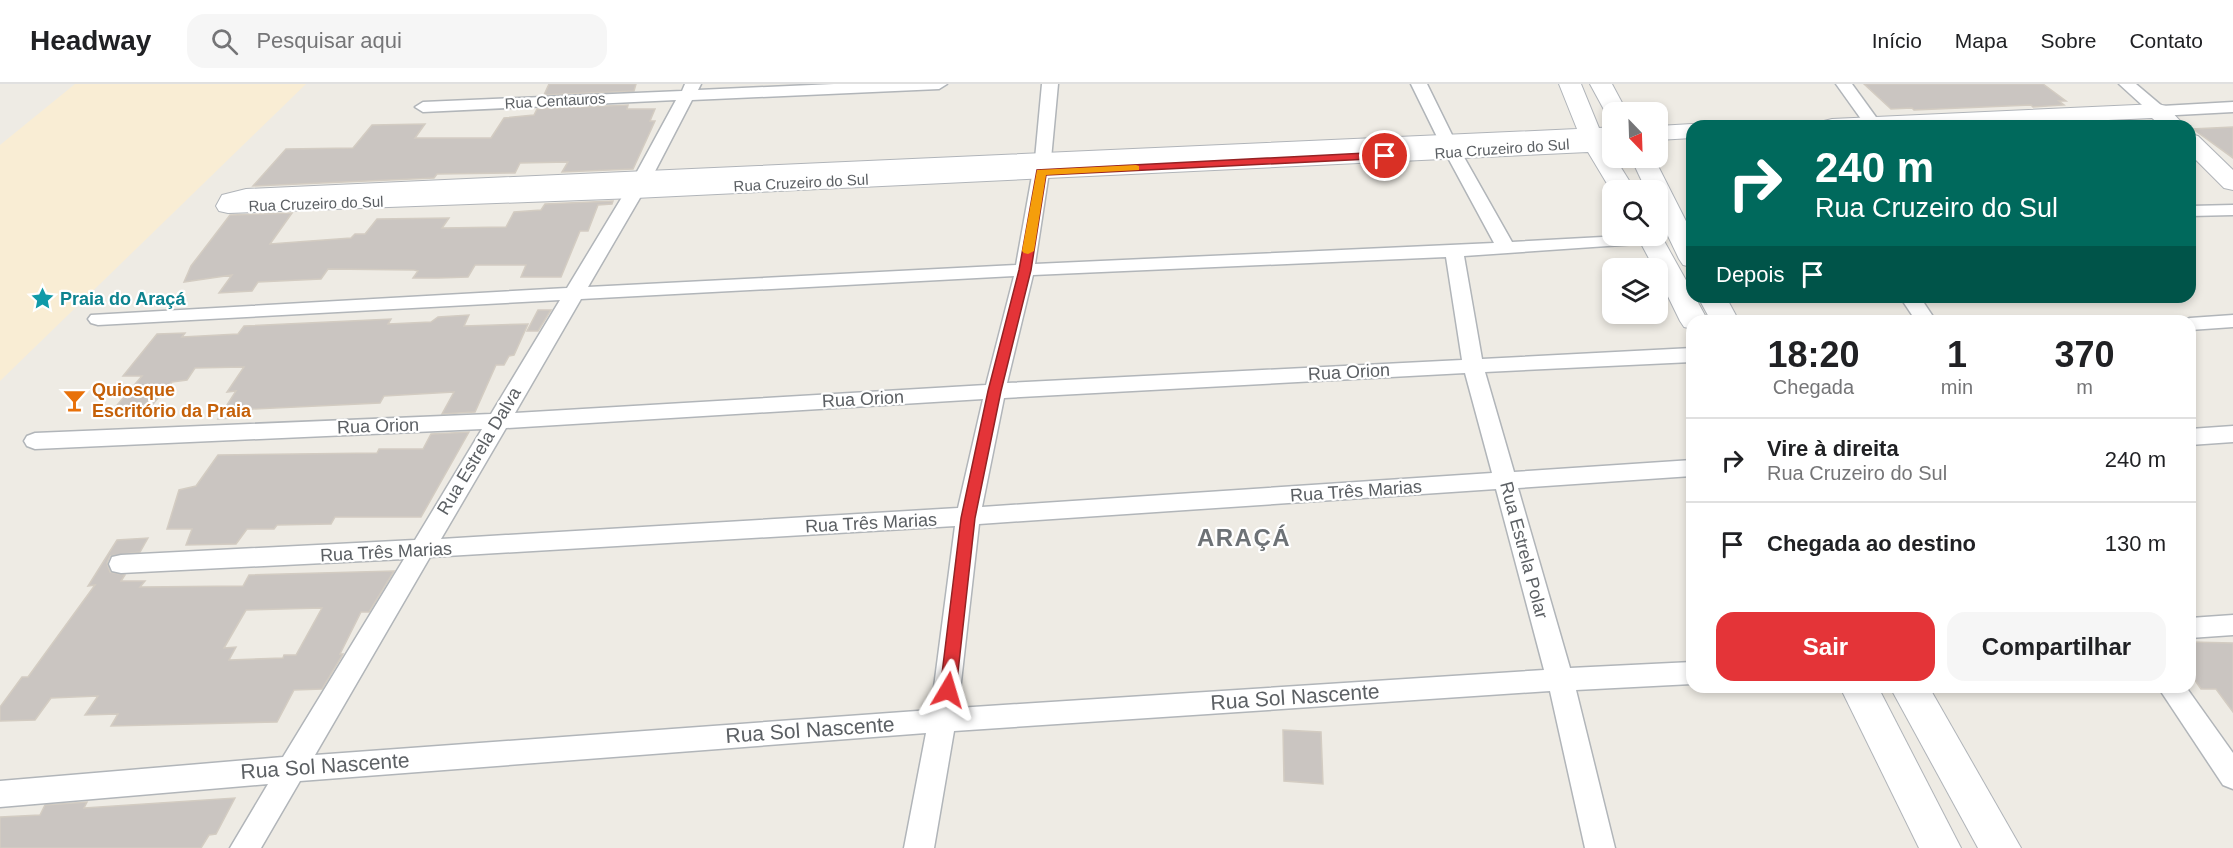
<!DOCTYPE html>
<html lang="pt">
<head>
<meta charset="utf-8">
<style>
  body { margin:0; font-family:Arial,sans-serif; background:#f6f6f6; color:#202124; height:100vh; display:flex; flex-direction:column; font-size:22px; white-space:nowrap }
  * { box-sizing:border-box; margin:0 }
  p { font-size:20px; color:#757577 }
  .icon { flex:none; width:33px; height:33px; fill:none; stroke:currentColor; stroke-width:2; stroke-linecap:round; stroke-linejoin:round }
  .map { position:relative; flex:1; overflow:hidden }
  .details { position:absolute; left:1686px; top:231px; width:510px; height:378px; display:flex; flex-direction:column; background:#fff; border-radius:18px; box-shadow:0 3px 9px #0003 }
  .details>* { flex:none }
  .top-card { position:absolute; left:1686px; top:36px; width:510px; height:183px; border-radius:18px; box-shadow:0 3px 9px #0003; background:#00695c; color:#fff; overflow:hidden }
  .needle { width:39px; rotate:157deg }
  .buttons { position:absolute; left:1602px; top:18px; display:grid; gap:12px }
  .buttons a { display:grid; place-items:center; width:66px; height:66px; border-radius:12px; background:#fff; box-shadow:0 3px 9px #0003; font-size:30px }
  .pin { position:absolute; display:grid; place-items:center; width:51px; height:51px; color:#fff; margin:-26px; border:3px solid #fff; border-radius:50%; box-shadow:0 2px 6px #0007 }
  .me { position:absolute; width:66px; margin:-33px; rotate:7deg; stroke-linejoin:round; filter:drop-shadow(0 0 4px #0008) }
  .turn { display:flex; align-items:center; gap:21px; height:126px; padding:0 30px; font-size:27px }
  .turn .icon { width:78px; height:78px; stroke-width:2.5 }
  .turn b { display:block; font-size:42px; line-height:51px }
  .then { display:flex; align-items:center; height:57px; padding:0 30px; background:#0003; gap:12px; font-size:22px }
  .eta { display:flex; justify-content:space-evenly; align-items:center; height:102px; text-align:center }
  .eta b { font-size:36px; font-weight:800; line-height:42px }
  .primary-button { display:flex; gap:12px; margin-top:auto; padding:12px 30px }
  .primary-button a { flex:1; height:69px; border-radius:18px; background:#e43438; color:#fff; font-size:24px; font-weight:800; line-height:69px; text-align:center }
  .primary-button a+a { background:#f6f6f6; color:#202124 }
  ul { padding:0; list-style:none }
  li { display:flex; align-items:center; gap:18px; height:84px; padding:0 30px; border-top:2px solid #e0e0e0 }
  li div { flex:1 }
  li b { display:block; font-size:22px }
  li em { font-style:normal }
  header { display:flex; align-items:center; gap:36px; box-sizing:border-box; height:84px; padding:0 30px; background:#fff; border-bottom:2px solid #e0e0e0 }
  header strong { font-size:28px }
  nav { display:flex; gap:33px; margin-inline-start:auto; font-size:21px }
  .search { width:420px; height:54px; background:#f6f6f6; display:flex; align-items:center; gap:15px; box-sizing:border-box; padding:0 21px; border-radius:18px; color:#757577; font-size:22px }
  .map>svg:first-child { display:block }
  .sand { fill:#f9edd4 }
  .building { fill:#cac5c1; stroke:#d3ccc2; stroke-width:1.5; fill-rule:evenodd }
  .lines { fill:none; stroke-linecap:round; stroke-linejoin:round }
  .street-casing { stroke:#b1b5b9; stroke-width:3 }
  .secondary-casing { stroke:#b0b4b9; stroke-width:2 }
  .street { fill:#fff; fill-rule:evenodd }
  .secondary { fill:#fff; fill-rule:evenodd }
  .route { fill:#e43438; stroke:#942224; stroke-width:1.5 }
  .slow { fill:#f59e0b }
  .labels { text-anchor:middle; stroke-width:4.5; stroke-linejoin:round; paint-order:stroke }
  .far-street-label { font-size:15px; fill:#5c6064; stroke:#fff }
  .culture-label { font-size:18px; font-weight:bold; fill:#0d838f; stroke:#fff; text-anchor:start }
  .street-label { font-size:18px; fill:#5c6064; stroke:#fff }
  .food-label { font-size:18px; font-weight:bold; fill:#c56008; stroke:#fff; text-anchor:start }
  .near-street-label { font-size:21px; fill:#5c6064; stroke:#fff }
  .district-label { font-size:24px; font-weight:bold; letter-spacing:1.5px; fill:#6d7276; stroke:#fff }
</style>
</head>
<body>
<header>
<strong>Headway</strong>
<div class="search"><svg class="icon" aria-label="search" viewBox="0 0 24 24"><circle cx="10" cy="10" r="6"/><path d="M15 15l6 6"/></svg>Pesquisar aqui</div>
<nav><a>Início</a><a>Mapa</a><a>Sobre</a><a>Contato</a></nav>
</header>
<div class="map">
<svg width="2233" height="764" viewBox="0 0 2233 764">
  <rect width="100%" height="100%" fill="#eeebe4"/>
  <polygon class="sand" points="75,0 306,0 0,297 0,61"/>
  <g class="building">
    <polygon points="549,0 636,0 634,7 544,11"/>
    <polygon points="1864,0 2043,0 2066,17 2059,17 2064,21 2033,23 2031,21 1914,26 1912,24 1891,25"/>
    <polygon points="628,21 627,25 655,25 650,37 655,37 633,85 562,88 568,78 520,79 515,89 437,90 434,94 253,102 286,65 353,64 372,41 425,40 415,54 491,54 504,34 534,31 537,25"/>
    <polygon points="2233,43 2233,74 2193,45"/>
    <polygon points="613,117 612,120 598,121 588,147 580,147 561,193 521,193 526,181 475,181 468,193 438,194 413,194 418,187 414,186 328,185 321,195 258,198 252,207 219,209 232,191 184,198 191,182 230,131 292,129 270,160 351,154 355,150 365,150 377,135 449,134 442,144 506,143 514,128 541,126 545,120"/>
    <polygon points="538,226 551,226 538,247 527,247"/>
    <polygon points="469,231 464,242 528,240 514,271 509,272 504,281 496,281 475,328 442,330 454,308 384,312 380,319 252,325 247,333 218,335 236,307 227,308 244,283 195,284 187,296 172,298 147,327 112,327 142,292 123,292 157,250 185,249 182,253 238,250 244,242 391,235 388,240 431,238 438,233"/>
    <polygon points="469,348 421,433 335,433 331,440 277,441 274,445 247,445 236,460 186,461 192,445 167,445 179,406 196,402 218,371 377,369 379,365 423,365 431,350"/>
    <path d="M148,454L140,468L110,472L107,479L110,488L125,491L121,497H145L140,503L243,502L249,491L394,487L369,528H361L340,570H343L322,605L294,606L277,638L111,642L118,630L85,631L98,612L51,614L35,636L0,637V623L22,593H28L95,501L88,502L117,456ZM322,524L296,571H284L283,574L229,576L236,563L224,564L246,526Z"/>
    <polygon points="2190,558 2233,559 2233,628 2216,605 2201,605 2190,589"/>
    <polygon points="1283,646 1321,648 1323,700 1284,697"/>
    <polygon points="235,714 216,750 209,751 201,764 0,764 0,733 40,731 45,721 87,718 84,724"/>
  </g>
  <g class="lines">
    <defs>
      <g id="street">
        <path d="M685,0H701L698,6L834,0H947L939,5L692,16L651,95L588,203L1016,181L1035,75L1042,0H1058L1051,75L1035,180L1494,159L1440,59L1411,0H1427L1456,59L1512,158L1658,150L1660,154L1657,158L1651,159L1464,172L1482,275L1692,264V278L1485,288L1514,388L1692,376V392L1518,404L1570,584L1692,578V600L1576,606L1615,764H1585L1550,607L954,647L934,764H904L926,649L300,697L261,764H230L268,700L0,723V697L283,673L404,475L121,489L112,487L109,480L112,473L121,471L415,456L482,345L35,365L27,362L24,357L27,352L35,349L491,330L560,216L98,241L91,239L88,235L91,231L567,204L633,95L676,16L423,28L415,23L423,18L682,7ZM1446,173L1462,276L1007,299L1033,191ZM1014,192L986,301L515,329L581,215ZM1465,289L1492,389L982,423L1004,314ZM983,315L958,424L441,455L506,344ZM1496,405L1544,586L958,624L979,440ZM955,442L931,626L315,671L430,473Z"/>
        <polygon points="1836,0 1852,0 1881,40 1880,42 1866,42"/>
        <polygon points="2119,0 2136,0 2162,22 2233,18 2233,28 2158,32 2152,30"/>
        <polygon points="2233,121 2233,131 2190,132 2190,122"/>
        <polygon points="1900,213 1920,213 1936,237 1916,237"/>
        <polygon points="2233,231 2233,243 2190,246 2190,237 2182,237 2190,234"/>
        <polygon points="2233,342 2233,358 2190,361 2190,345"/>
        <polygon points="2233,531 2233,551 2190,554 2190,534"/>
        <polygon points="2158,603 2186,603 2233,669 2233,705 2223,701"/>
      </g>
      <g id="secondary">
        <polygon points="1559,0 1581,0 1599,44 1612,43 1612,67 1611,67 1612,74 1615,74 1635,106 1612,106 1612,108 1588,68 635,114 228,129 219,127 216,122 222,111 246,105 1577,45"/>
        <polygon points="1590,0 1612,0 1627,28 1612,28 1612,34 1608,33"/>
        <polygon points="2158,20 2166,22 2185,42 2161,42 2152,34 1979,42 1821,42 1824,37 1832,35"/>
        <polygon points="1692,40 1699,42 1692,42 1692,54 1658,56 1658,42"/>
        <polygon points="2190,50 2198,52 2233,86 2233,106 2224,104 2190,70"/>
        <polygon points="1631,74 1654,74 1692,149 1692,183 1683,181 1679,175 1658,131 1658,106 1646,106"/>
        <polygon points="1658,146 1692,207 1692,213 1695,213 1708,237 1692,237 1692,245 1684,243 1680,237 1658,192 1658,184 1654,184 1637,152 1658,152"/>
        <polygon points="1698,213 1726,213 1739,237 1711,237"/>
        <polygon points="1840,603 1878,603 1961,764 1919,764"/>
        <polygon points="1890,603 1929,603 2021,764 1978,764"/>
      </g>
    </defs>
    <use href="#street" class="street-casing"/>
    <use href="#secondary" class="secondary-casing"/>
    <use href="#street" class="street"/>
    <use href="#secondary" class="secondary"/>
  </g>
  <polygon class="route" points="1385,68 1390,72 1389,74 1046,91 1031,186 1001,307 975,434 956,606 953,610 948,612 942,610 940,606 961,434 988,307 1019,186 1037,86"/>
  <polygon class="slow" points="1136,81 1139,82 1139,86 1046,91 1034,167 1028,170 1024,169 1022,167 1037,86"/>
  <defs>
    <symbol id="sight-bare" viewBox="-9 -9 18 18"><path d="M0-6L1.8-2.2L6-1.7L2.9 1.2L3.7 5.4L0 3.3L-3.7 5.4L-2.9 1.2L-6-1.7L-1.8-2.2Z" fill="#0f9aa8" stroke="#fff" stroke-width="2.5" paint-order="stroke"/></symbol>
    <symbol id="bar-bare" viewBox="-9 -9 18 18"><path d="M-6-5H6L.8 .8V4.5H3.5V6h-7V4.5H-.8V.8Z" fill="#e8710a" stroke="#fff" stroke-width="2.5" paint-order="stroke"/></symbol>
  </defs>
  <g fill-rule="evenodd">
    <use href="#sight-bare" x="26" y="198" width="33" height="33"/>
    <use href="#bar-bare" x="58" y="300" width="33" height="33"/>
  </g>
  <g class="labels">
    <g class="far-street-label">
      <text transform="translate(555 17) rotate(-3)" y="5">Rua Centauros</text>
      <text transform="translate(1502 65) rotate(-4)" y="5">Rua Cruzeiro do Sul</text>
      <text transform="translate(801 99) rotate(-3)" y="5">Rua Cruzeiro do Sul</text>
      <text transform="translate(316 120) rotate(-2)" y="5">Rua Cruzeiro do Sul</text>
    </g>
    <g class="culture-label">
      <text x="60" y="221">Praia do Araçá</text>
    </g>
    <g class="street-label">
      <text transform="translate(1349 288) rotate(-3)" y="6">Rua Orion</text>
      <text transform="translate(863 315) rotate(-3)" y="6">Rua Orion</text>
      <text transform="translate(378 342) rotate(-2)" y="6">Rua Orion</text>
      <text transform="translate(479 367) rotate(-59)" y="6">Rua Estrela Dalva</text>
      <text transform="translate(1356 407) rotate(-4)" y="6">Rua Três Marias</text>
      <text transform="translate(871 439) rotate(-3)" y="6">Rua Três Marias</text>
      <text transform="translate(1524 466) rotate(75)" y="6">Rua Estrela Polar</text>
      <text transform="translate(386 468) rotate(-3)" y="6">Rua Três Marias</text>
    </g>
    <g class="food-label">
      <text x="92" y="312">Quiosque<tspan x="92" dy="21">Escritório da Praia</tspan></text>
    </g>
    <g class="near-street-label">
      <text transform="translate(1295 613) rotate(-4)" y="7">Rua Sol Nascente</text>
      <text transform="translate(810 646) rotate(-4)" y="7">Rua Sol Nascente</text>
      <text transform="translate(325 682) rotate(-4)" y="7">Rua Sol Nascente</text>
    </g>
    <g class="district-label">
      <text x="1244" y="462">ARAÇÁ</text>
    </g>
  </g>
</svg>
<div class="buttons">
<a><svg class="needle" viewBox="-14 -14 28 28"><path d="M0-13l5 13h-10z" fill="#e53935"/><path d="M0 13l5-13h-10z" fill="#757577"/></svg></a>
<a><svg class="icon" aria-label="search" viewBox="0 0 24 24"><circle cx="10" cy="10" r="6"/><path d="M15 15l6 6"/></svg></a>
<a><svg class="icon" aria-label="layers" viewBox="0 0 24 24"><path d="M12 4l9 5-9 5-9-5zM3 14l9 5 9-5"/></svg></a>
</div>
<div class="pin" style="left:1385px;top:72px;background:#d93025"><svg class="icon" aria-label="arrive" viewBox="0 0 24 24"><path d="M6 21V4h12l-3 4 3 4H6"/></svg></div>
<svg class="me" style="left:948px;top:606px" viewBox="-20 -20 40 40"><path d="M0-17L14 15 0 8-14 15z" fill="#e43438" stroke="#fff" stroke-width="4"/></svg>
<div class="top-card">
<div class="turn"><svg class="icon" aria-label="right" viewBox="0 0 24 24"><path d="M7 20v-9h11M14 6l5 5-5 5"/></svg><div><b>240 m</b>Rua Cruzeiro do Sul</div></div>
<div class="then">Depois<svg class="icon" aria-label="arrive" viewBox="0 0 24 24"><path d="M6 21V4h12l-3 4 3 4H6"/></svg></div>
</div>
<section class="details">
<div class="eta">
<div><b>18:20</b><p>Chegada</p></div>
<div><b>1</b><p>min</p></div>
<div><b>370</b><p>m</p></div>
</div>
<ul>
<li><svg class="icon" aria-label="right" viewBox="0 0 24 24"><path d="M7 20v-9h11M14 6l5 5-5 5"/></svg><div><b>Vire à direita</b><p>Rua Cruzeiro do Sul</p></div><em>240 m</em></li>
<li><svg class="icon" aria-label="arrive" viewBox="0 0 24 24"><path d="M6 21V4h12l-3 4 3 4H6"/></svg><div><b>Chegada ao destino</b></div><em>130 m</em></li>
</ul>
<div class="primary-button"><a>Sair</a><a>Compartilhar</a></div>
</section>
</div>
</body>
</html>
